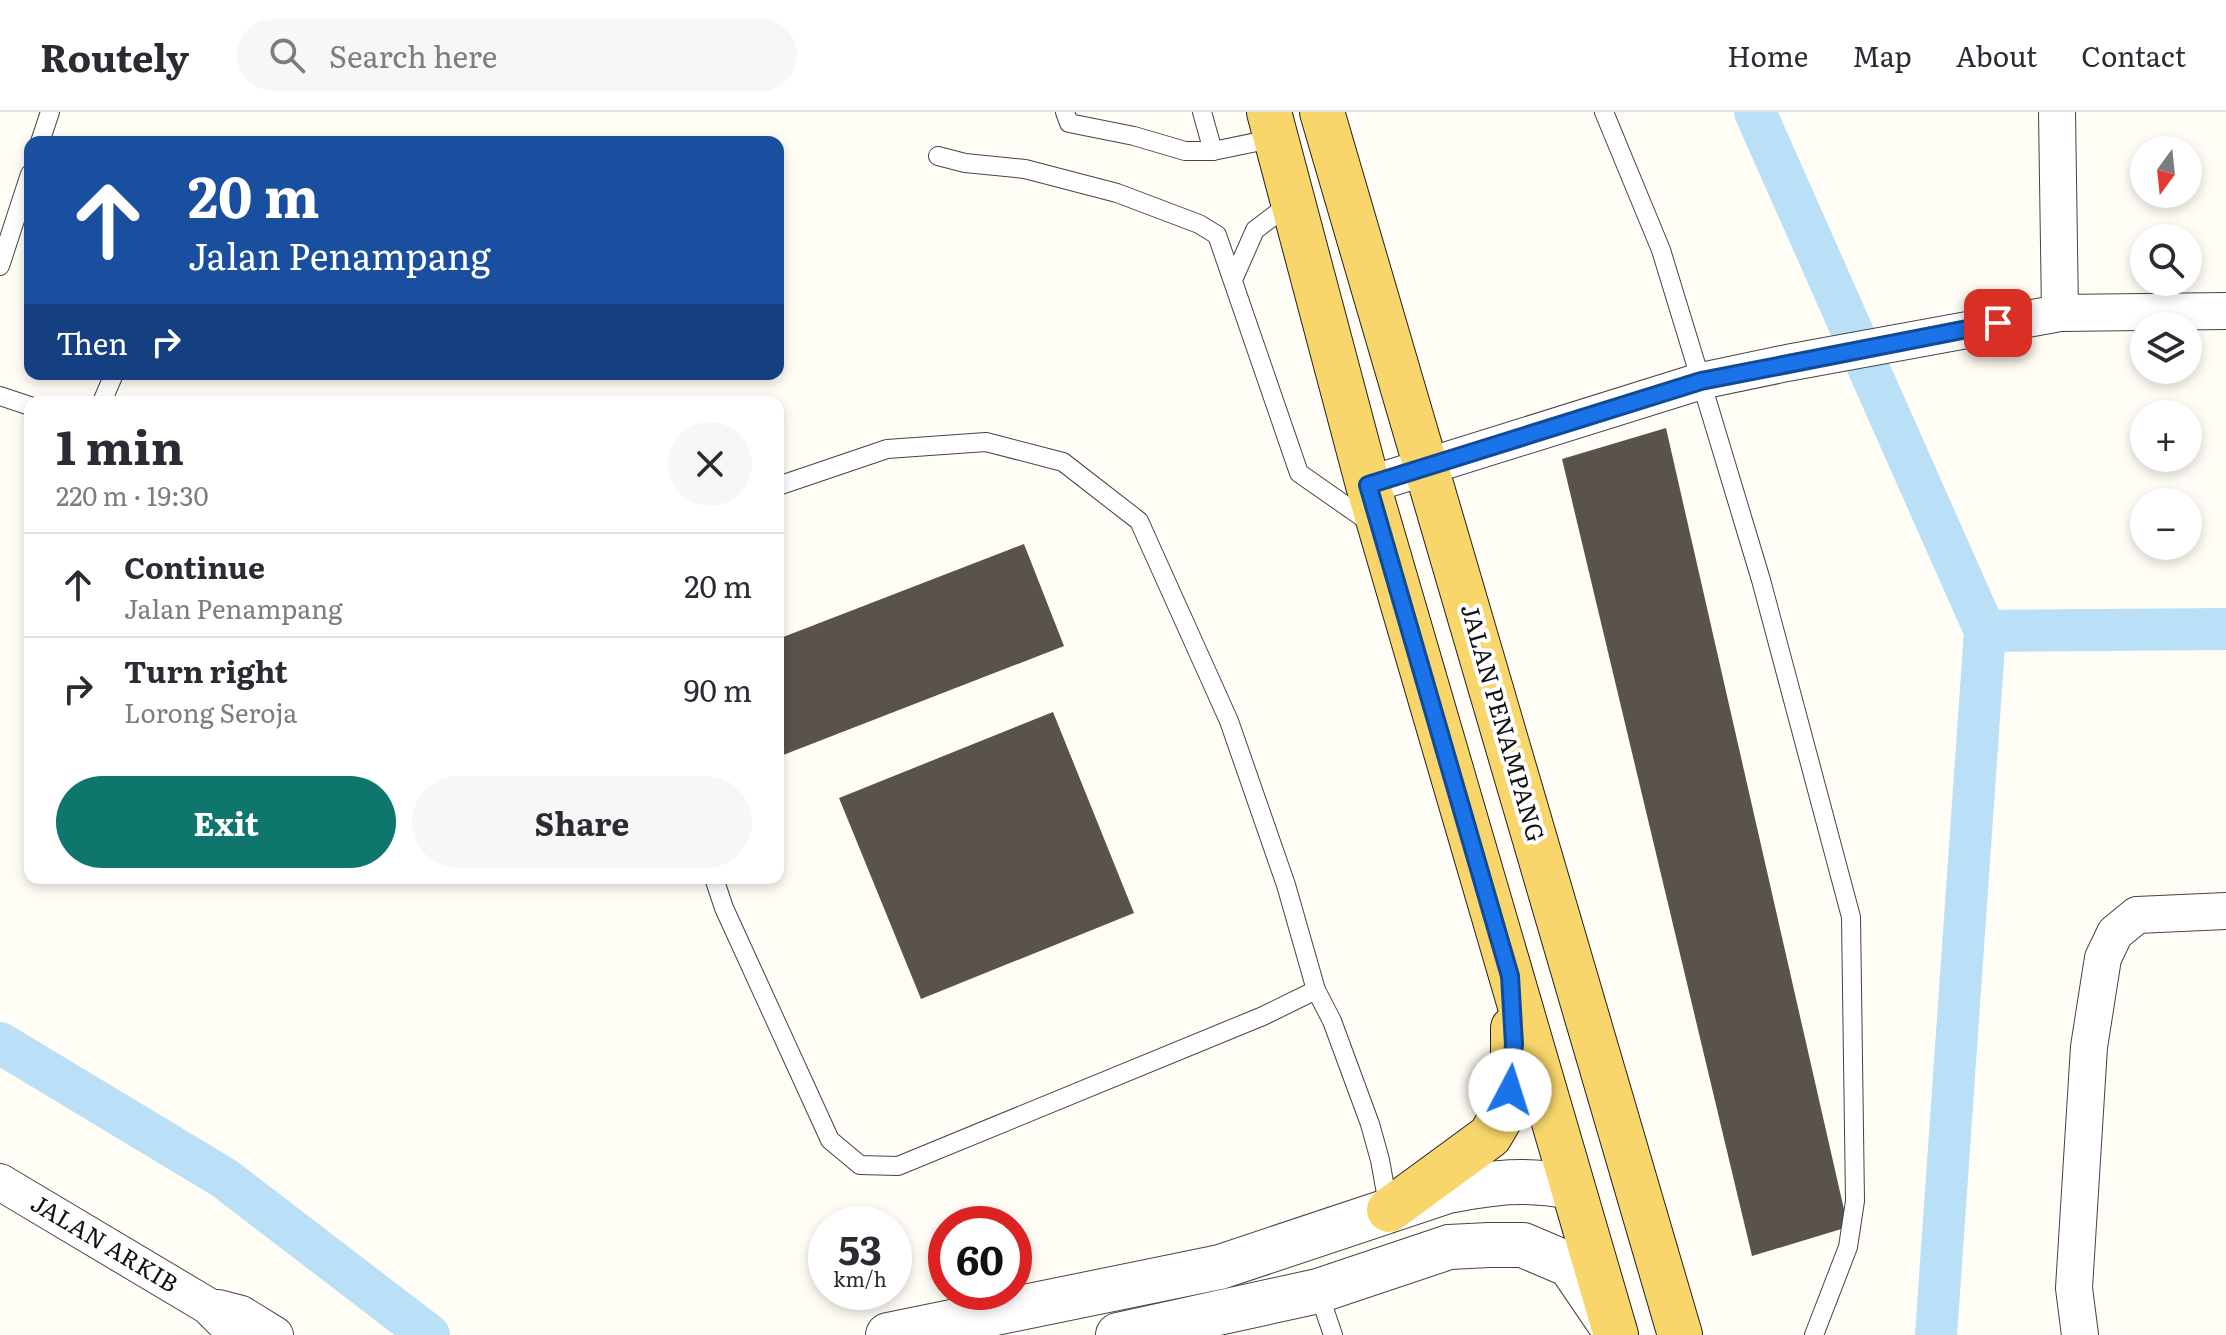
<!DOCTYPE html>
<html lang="en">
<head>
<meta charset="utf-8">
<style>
  body { margin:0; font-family:Literata,serif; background:#f7f7f7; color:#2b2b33; height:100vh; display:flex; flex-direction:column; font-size:30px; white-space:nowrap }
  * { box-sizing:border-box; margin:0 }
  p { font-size:26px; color:#7c7c81 }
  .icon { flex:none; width:44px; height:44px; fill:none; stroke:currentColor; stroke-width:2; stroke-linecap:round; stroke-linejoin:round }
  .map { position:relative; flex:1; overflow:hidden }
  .sheet { position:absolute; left:24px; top:284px; width:760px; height:488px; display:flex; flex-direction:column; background:#fff; border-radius:16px; box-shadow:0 4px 12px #0003 }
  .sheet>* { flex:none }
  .guide { position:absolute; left:24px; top:24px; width:760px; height:244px; border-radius:16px; box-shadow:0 4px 12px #0003; background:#1a4fa0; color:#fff; overflow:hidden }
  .needle { width:52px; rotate:195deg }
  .tools { position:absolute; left:2130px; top:24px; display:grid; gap:16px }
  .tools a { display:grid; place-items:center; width:72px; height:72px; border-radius:50%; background:#fff; box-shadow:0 4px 12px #0003; font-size:40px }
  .speed { position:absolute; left:808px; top:1094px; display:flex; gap:16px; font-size:40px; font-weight:700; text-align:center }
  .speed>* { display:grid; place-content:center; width:104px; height:104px; border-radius:50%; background:#fff; box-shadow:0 4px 12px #0003; line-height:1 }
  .speed small { font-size:20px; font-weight:400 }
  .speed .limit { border:12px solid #d22; background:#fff; color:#111 }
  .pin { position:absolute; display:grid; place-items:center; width:68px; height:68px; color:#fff; margin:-34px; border-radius:16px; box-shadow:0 4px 12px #0006 }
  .me { position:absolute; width:88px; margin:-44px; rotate:5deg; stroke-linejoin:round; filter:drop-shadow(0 0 6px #0008) }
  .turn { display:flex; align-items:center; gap:28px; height:168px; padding:0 32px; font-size:36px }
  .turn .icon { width:104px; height:104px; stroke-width:2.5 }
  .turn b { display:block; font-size:56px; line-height:68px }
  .then { display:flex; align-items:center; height:76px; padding:0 32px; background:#0003; gap:16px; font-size:30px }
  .round { display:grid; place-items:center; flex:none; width:84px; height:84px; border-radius:42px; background:#f7f7f7 }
  .summary { display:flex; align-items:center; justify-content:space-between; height:136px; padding:0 32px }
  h1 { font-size:48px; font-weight:700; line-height:60px }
  .primary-button { display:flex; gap:16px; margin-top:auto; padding:16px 32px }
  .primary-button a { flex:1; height:92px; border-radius:48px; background:#0f766e; color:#fff; font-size:32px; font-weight:700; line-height:92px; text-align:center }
  .primary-button a+a { background:#f7f7f7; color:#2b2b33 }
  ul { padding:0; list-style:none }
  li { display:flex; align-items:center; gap:24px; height:104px; padding:0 32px; border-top:2px solid #e1e1e2 }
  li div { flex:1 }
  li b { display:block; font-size:30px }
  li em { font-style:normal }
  header { display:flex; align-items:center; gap:48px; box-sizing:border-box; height:112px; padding:0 40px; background:#fff; border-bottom:2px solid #e1e1e2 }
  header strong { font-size:38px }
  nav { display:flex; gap:44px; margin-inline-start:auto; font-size:28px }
  .search { width:560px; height:72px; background:#f7f7f7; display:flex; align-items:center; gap:20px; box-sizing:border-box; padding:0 28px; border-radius:44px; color:#7c7c81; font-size:30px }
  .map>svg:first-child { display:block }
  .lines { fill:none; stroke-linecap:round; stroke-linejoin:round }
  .canal { stroke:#b9e0f7; stroke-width:42 }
  .building { fill:#5a524d }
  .service-casing { stroke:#444; stroke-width:20 }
  .minor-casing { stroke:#444; stroke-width:38 }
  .tertiary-casing { stroke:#444; stroke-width:46 }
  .primary-casing { stroke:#222; stroke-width:46 }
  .service { stroke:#fff; stroke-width:18 }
  .minor { stroke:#fff; stroke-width:36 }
  .tertiary { stroke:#fff; stroke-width:44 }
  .primary { stroke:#f9d66b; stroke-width:44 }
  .route-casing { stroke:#114b97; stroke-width:20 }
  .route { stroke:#1a73e8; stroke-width:14 }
  .labels { text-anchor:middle; stroke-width:8; stroke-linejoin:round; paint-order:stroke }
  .street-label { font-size:24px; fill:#111; stroke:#fff }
</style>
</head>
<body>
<header>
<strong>Routely</strong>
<div class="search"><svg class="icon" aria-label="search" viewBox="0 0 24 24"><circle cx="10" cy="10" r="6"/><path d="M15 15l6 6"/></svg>Search here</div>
<nav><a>Home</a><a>Map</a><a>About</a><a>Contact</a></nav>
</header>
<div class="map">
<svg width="2226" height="1223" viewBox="0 0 2226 1223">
  <rect width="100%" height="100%" fill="#fffdf5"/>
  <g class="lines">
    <g class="canal">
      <polyline points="1755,0 1985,519 1936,1223"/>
      <polyline points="1985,519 2226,517"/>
      <polyline points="0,931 224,1066 429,1223"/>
    </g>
  </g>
  <g class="building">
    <polygon points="1666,316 1848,1115 1752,1144 1562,347"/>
    <polygon points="1024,432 1064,534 778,645 778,527"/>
    <polygon points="1053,600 1134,801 921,887 839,686"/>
  </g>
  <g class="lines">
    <defs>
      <g id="service">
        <polyline points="1065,0 1069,11 1134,24 1185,39 1213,39 1276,26"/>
        <polyline points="1202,0 1213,39"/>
        <polyline points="1604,0 1661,138 1701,269 1761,468 1851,805 1855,1089 1848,1135 1814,1223"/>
        <polyline points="40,30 50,0"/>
        <polyline points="938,44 965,51 1025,57 1117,81 1199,112 1217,123 1299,361 1372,412"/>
        <polyline points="0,154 30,62"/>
        <polyline points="1233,168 1255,118 1292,90"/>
        <polyline points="0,284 30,294"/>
        <polyline points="102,290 114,262"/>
        <polyline points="778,374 887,337 986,330 1063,350 1139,409 1229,609 1286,773 1316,878 1332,909 1370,1012 1380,1048 1389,1098"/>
        <polyline points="714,766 724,796 830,1028 860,1053 898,1054 1263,904 1316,878"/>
        <polyline points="1318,1179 1333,1223"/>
      </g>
      <g id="minor">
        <polyline points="2057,0 2060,201"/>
        <polyline points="1368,373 1701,269 1787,251 2060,201 2226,199"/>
        <polyline points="0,1070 208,1194 237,1223"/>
        <polyline points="218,1196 241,1202 275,1223"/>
        <polyline points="2080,1223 2074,1176 2089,935 2103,846 2115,821 2137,803 2226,799"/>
      </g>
      <g id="tertiary">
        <path d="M888,1223L1220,1155L1448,1079C1495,1070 1525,1066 1572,1075"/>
        <polyline points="1118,1223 1318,1179 1449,1135 1489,1133 1523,1133 1570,1153 1608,1209"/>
      </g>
      <g id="primary">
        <polyline points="1269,0 1368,373 1616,1223"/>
        <polyline points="1322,0 1680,1223"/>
        <polyline points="1389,1098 1490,1024 1504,1000 1510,978 1513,953 1513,916"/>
      </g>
    </defs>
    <use href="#service" class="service-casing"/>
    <use href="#minor" class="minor-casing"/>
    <use href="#tertiary" class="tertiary-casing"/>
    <use href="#primary" class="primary-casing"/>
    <use href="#service" class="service"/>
    <use href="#minor" class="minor"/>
    <use href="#tertiary" class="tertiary"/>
    <use href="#primary" class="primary"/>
  </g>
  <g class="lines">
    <defs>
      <polyline id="route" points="1510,978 1514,932 1510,864 1368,373 1701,269 1998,211"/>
    </defs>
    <use href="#route" class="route-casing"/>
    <use href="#route" class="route"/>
  </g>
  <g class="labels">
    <g class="street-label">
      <text transform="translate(1502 611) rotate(74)" y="8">JALAN PENAMPANG</text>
      <text transform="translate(104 1132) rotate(31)" y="8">JALAN ARKIB</text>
    </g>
  </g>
</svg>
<div class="tools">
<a><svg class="needle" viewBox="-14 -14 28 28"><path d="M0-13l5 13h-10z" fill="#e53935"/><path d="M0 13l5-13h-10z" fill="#7c7c81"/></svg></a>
<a><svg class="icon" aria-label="search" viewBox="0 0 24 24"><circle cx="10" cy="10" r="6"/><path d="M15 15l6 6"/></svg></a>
<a><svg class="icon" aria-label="layers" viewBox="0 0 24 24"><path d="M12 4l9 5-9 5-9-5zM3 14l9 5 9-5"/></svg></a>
<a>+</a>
<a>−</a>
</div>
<div class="speed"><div>53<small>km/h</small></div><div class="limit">60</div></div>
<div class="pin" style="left:1998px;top:211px;background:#d93025"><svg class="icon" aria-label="arrive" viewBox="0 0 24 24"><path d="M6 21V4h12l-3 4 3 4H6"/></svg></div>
<svg class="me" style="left:1510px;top:978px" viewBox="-20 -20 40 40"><circle r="19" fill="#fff"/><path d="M0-13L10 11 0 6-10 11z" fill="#1a73e8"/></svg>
<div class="guide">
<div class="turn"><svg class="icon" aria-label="ahead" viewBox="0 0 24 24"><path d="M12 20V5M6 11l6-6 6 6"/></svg><div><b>20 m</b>Jalan Penampang</div></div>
<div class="then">Then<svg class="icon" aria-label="right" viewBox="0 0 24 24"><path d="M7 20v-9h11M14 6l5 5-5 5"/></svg></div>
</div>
<section class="sheet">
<div class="summary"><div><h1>1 min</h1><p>220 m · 19:30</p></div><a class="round"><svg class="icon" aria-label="close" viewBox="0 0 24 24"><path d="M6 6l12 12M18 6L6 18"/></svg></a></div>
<ul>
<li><svg class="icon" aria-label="ahead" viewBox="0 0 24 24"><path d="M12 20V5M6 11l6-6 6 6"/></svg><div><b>Continue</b><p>Jalan Penampang</p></div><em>20 m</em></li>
<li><svg class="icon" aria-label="right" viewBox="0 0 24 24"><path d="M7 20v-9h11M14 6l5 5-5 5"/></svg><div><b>Turn right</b><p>Lorong Seroja</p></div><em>90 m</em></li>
</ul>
<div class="primary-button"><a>Exit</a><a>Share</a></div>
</section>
</div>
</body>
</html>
